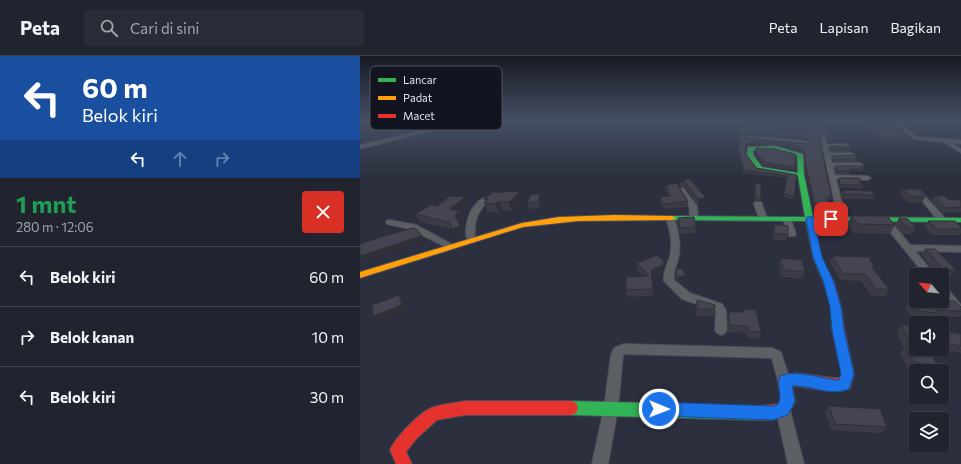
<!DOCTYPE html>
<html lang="id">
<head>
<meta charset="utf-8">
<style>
  body { margin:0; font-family:Commissioner,sans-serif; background:#292c36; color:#f1f3f6; height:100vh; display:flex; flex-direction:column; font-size:15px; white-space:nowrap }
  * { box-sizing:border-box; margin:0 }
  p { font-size:13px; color:#a2a4aa }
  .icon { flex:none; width:22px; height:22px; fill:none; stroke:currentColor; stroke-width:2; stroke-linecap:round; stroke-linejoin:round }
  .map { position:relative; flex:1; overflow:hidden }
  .side { display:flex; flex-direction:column; background:#21242e; width:360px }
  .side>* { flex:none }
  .banner { background:#1a4fa0; color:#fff; overflow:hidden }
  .needle { width:26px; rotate:297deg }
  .controls { position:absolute; left:549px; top:212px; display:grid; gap:8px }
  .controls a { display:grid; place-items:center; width:40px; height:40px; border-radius:4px; background:#21242e; box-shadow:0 1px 3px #0004,0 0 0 1px #3e414a; font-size:20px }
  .pin { position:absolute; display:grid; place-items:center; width:34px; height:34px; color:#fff; margin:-17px; border-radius:8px; box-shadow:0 2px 6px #0006 }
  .me { position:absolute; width:44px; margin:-22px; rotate:91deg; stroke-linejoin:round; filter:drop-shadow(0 0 3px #0008) }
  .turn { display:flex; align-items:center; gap:14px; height:84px; padding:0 16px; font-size:18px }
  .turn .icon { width:52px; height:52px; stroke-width:2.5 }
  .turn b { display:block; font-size:28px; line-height:34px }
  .lanes { display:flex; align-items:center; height:38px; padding:0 16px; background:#0003; justify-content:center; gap:20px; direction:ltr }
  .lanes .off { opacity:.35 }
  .round { display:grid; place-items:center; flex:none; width:42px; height:42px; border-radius:4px; background:#292c36 }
  .overview { display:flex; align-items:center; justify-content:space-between; height:68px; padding:0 16px }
  h1 { font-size:24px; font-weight:700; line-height:30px; color:#1e9e55 }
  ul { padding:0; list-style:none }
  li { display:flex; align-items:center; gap:12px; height:60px; padding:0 16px; border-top:1px solid #3e414a }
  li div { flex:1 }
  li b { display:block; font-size:15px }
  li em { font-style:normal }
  header { display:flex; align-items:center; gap:24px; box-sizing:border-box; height:56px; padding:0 20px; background:#21242e; border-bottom:1px solid #3e414a }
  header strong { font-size:19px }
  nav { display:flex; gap:22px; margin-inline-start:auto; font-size:14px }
  .search { width:280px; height:36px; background:#292c36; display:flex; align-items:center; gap:10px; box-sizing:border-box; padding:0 14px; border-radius:4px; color:#a2a4aa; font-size:15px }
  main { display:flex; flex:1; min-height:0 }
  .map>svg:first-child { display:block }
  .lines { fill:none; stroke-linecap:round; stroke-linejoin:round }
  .street-casing { stroke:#4a4d59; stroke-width:2 }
  .fast-casing { stroke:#4a4d59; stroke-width:2 }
  .slow-casing { stroke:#4a4d59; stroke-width:2 }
  .jam-casing { stroke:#4a4d59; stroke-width:2 }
  .street { fill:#5c6064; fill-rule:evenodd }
  .fast { fill:#30b455; fill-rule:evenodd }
  .slow { fill:#ff9f0a; fill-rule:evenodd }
  .jam { fill:#e5322d; fill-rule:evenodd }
  .wall { fill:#3b3b46 }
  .shaded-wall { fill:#303039 }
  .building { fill:#454551; stroke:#303039 }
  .route { fill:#1a73e8; stroke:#114b97 }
  .key { fill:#121420; stroke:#4f525f; stroke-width:1 }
  .key-label { font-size:11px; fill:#dde1f2 }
</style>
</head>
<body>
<header>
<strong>Peta</strong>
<div class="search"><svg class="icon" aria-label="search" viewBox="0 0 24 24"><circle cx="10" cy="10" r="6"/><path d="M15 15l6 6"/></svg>Cari di sini</div>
<nav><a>Peta</a><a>Lapisan</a><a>Bagikan</a></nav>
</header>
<main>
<section class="side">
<div class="banner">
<div class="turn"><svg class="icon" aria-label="left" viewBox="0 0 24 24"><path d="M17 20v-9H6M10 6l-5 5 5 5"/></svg><div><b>60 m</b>Belok kiri</div></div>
<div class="lanes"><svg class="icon" aria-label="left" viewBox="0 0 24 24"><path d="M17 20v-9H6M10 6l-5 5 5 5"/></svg><svg class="icon off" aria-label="ahead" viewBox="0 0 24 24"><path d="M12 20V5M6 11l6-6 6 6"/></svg><svg class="icon off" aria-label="right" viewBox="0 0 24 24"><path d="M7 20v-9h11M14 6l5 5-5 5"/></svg></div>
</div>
<div class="overview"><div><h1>1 mnt</h1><p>280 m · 12:06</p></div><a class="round" style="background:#d93025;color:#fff"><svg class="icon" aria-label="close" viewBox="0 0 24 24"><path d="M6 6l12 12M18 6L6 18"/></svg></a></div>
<ul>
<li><svg class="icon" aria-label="left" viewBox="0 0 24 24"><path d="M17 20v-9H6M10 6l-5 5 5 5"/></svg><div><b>Belok kiri</b></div><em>60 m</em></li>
<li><svg class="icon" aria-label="right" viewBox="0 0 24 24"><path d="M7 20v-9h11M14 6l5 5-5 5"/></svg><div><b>Belok kanan</b></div><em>10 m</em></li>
<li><svg class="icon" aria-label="left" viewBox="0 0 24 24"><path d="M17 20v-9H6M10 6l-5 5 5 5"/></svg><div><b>Belok kiri</b></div><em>30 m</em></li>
</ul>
</section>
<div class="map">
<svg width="601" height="408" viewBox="0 0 601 408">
  <rect width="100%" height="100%" fill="#2c303e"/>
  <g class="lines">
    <defs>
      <g id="street">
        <polygon points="147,64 154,64 158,66 156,67"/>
        <polygon points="531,64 536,64 557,81 601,84 601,88 592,87 601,93 601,97 584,86 554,83"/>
        <polygon points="569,64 601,65 601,67 571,65"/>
        <polygon points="386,67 442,71 444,72 442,73 384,69"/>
        <polygon points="68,73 70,73 70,75 0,93 0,89"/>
        <polygon points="383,73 445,79 447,80 445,81 381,75 381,74"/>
        <polygon points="462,78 464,79 467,88 486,88 489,90 486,92 467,91 469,97 492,97 495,99 492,101 470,101 472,107 500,107 503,109 500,111 473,111 475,119 508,120 511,122 508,124 476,123 486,163 482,165 478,163 460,79"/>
        <polygon points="382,80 445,85 448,87 445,89 380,82 380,81"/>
        <polygon points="322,132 324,133 337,150 338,162 337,164 334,164 330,162 329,150 319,134"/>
        <polygon points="558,134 560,135 585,162 586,164 585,166 579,166 555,136"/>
        <path d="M124,142L128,144C116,159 114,165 115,184L114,186H108C102,172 110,148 124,142Z"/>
        <polygon points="395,146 401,146 402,148 407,162 406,164 403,164 399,162 394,148"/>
        <path d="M307,160H310L314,162C318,174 321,187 319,199C317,208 313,215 314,224L330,237L362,248L366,254L367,274L365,277L361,279L357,277L355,274L356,255L354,254L322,243L304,225C303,216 307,209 310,200C313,187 310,174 306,162Z"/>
        <polygon points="424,161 427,161 431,163 436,178 435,180 429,180 428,178 423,163"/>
        <polygon points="522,162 528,162 550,189 601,190 601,196 555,195 575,219 565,219 522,166 521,164"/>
        <polygon points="27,164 30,164 56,169 95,190 91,193 88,192 50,173 27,168 26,166"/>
        <path d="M582,230L586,231L601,249V255C594,257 584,247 582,240C581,238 582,233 582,230Z"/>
        <polygon points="264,288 412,292 421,296 430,324 429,328 424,330 419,328 412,303 410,302 265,298 263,299 258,352 248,408 232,408 244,352 251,299 254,292"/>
        <polygon points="423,347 428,349 430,354 444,408 428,408 416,354 418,349"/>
      </g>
      <g id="fast">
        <path d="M415,90L443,98L444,119L453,161L601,162V166L454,165L461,201L474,227L472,229H466L464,227L453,201L446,165L312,164L308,162L312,160L445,161L438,120L398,113L387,99L388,91ZM393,94H415L437,99L438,117L402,111L393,99Z"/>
        <polygon points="211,345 400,350 405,352 407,357 405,362 400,364 211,359 206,357 204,352 206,347"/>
      </g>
      <polygon id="slow" points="255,159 312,160 316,162 312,164 218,165 163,171 0,222 0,216 162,167 199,161"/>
      <g id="jam">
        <path d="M469,224L472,225L474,227L481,251L484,273L494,318L490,332C471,340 451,330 432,330L435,345L428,359C417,363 406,367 395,362L393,357L395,352L400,350L418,348L421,344L418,324L419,320C438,313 461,323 480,322L482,318L472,273L471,251L464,227L466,225Z"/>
        <path d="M105,345H211L216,347L218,352L216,357L211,359H105L77,364L57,382L46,396L52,408H36L30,394C35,382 59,357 71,352C81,348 94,347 105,345Z"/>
      </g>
    </defs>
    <use href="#street" class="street-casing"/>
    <use href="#fast" class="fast-casing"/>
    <use href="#slow" class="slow-casing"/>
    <use href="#jam" class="jam-casing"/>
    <use href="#street" class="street"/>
    <use href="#fast" class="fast"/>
    <use href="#slow" class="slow"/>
    <use href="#jam" class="jam"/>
  </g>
  <g class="wall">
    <polygon points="386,64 430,64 441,67 440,69 386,66"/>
    <polygon points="472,64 484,64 484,68 483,71 471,69"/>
    <polygon points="489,64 529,64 546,81 544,85 520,84 500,68 490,66"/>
    <polygon points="385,68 443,72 465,71 474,84 473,86 468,86 465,79 460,77 462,97 472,141 471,144 468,144 469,150 468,153 454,151 446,119 443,95 423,90 394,88 386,90 385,97 396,112 437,119 433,143 423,141 426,122 383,117 378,94 382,81 446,88 448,86 445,84 383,79 383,74 446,80 447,79 445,78 384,71"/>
    <polygon points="470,90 489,93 488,96 470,96 469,93"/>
    <polygon points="396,92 435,112 434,114 404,109 396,98"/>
    <polygon points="473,100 498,101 497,106 473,106 472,102"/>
    <polygon points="476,110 504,113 503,115 492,115 490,118 476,118 475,112"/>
    <polygon points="479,122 502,126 501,128 503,129 502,132 479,132 478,125"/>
    <polygon points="330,123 346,142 345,148 338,149 325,132 320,130 320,125"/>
    <polygon points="395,127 401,142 401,144 394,145"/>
    <polygon points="306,129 319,131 328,145 328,151 304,153 300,146 300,141 308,140 305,133"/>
    <polygon points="543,133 565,141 562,147 547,146 540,138"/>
    <polygon points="483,134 515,139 513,143 483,143 481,139"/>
    <polygon points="574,140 601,145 601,156 582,157 571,145"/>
    <polygon points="105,141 108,149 100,155 104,163 99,166 104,178 96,181 92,173 60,166 55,158 77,150"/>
    <polygon points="124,143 163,145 152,155 142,154 139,157 128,156 124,147 125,146"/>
    <polygon points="182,144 180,152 169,153 167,147"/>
    <polygon points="491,160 535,169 530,178 494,177 487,169"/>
    <polygon points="318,162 336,171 336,177 320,178 317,168"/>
    <polygon points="539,162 556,172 552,178 543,178 535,169"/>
    <polygon points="568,165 601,171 601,177 599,179 573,179 564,171"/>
    <polygon points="415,168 428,179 426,185 413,183 413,175"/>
    <polygon points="565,193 596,214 591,220 582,220 582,219 579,219 561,199"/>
    <polygon points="473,200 514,210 513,213 529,233 525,240 512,240 501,225 480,224 470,206"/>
    <polygon points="421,202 445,216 442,223 421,221 419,209"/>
    <polygon points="277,207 304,212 303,215 292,220 293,240 267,241 266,234 284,220 278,214"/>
    <polygon points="316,213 325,224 317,225 315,223"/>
    <polygon points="337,244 355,253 354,260 337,260 336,251"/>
    <polygon points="550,245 577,247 579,245 601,255 601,259 599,261 575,261 573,264 552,262 545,252"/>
    <polygon points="384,253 401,276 399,282 387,282 386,277 367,276 368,263 369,256 383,256"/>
    <polygon points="542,269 556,293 577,309 572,315 564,315 548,313 540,296 544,292 537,276"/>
    <polygon points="582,275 601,278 601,297 580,294 579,293 582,293"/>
    <polygon points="469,350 527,371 521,377 471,374 465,356"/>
  </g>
  <g class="shaded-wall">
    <polygon points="395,85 394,88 386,90 386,87"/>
    <polygon points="160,136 163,145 152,155 149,146"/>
    <polygon points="180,138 182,144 180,152 178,146"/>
    <polygon points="105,141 108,149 100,155 104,163 99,166 104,178 96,181 92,173 90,153"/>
    <polygon points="346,142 345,148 338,149 338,143"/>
    <polygon points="139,145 142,154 139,157 135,148"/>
    <polygon points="61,180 64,186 4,206 0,201 0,200"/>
    <polygon points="304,205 304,212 303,215 292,220 291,214"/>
    <polygon points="326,220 325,224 317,225 317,221"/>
    <polygon points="39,239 44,246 47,256 19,267 13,260"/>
  </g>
  <g class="building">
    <polygon points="394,64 430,64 440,65 441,67"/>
    <polygon points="472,64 484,64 484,68 472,67"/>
    <polygon points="502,64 529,64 546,81 522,80"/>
    <polygon points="385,68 443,72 446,70 465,71 474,84 469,84 466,76 460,75 462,97 472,141 468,141 469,150 455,148 447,116 444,92 424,87 395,85 386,87 385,97 396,112 437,119 434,140 424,138 427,120 384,114 378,92 382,81 446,88 450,85 446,81 383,76 383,74 446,80 449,78 446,75"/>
    <polygon points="470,90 487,91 489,93 471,93"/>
    <polygon points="396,92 415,93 435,98 435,112 404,106 396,96"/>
    <polygon points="495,99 498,101 496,101 498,103 474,103 473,100"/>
    <polygon points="476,110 501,110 504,113 489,113 492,115 477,115"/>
    <polygon points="479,122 499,122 502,126 499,126 503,129 480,129"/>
    <polygon points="330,123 346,142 338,143 325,126 320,125"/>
    <polygon points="319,127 318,130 328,145 304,148 300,141 310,140 306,129"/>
    <rect x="395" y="127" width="6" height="15"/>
    <polygon points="543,133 558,133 565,141 550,140"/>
    <polygon points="483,134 511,135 515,139 485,138"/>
    <polygon points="144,135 160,136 149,146 139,145 135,148 124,147 128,143 124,143 133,136 141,137"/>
    <polygon points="180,138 178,146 167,147 170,139"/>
    <polygon points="90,140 105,141 90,153 100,155 95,159 100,170 92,173 89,166 55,158 71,149 77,150"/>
    <polygon points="574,140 584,140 587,143 599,144 601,145 601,151 586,152"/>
    <polygon points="491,160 527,160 535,169 498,168"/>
    <polygon points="334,161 336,171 320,172 318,162"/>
    <polygon points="539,162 548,163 556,172 546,171"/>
    <polygon points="568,165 595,165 601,171 601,173 577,173"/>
    <polygon points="415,168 428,170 428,179 414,177"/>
    <polygon points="53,172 58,174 61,180 0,200 0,188 24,180"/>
    <polygon points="565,193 575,193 596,214 585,214"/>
    <polygon points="297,199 304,205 303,209 291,214 293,233 266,234 266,221 289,220 277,207"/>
    <polygon points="473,200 508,201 514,210 511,210 529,233 516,233 505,218 483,218"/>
    <polygon points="421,202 442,204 445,216 423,214"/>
    <polygon points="322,212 326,220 317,221 316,220 316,213"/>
    <polygon points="39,239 42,249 13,260 12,249"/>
    <polygon points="337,244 355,249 355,253 338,253"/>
    <polygon points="550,245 582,248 579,245 594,245 601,251 601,255 576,254 578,257 557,255"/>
    <polygon points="384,253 396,254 401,276 389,275 388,270 369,269 369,256 384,256"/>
    <polygon points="542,269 556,271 556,293 569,293 577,309 554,306 546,290 551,290"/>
    <polygon points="582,275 601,278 601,290 586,287 582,279"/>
    <polygon points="469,350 520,353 527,371 475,368"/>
  </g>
  <linearGradient id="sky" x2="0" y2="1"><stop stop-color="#181a22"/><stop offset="0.53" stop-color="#454e63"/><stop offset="1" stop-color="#454e63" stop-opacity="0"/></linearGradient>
  <rect width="601" height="121" fill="url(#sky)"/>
  <path class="route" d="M447,161H471L475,163L471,165H454L462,201L473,224L481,251L484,274L494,318L489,333C469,341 453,329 432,330L435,345L428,359L413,364L299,360L294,358L292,353L294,348L299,346L413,350L418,348C423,340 416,329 420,320C439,313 460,323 479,324L481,318L472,274L470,251L463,224L453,201L446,163Z"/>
  <rect x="10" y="10" width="132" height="64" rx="6" class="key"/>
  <rect x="18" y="22" width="18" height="4" fill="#30b455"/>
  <rect x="18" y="40" width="18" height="4" fill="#ff9f0a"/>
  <rect x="18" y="58" width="18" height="4" fill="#e5322d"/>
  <g class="key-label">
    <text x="43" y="28">Lancar</text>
    <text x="43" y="46">Padat</text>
    <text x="43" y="64">Macet</text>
  </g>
</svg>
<div class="controls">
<a><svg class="needle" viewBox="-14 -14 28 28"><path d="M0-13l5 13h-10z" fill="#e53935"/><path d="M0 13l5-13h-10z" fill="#a2a4aa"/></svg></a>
<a><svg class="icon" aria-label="sound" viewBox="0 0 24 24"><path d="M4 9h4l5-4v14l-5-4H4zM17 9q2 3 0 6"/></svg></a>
<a><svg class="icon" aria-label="search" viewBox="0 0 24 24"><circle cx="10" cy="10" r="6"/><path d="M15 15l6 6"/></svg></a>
<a><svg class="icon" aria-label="layers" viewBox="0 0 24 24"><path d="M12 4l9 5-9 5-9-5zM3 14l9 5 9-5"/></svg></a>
</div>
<div class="pin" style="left:471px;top:163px;background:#d93025"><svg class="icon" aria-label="arrive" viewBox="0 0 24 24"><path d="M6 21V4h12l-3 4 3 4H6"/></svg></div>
<svg class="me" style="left:299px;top:353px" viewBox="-20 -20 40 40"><circle r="17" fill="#1a73e8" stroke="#fff" stroke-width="3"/><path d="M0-11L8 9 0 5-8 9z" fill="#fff"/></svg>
</div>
</main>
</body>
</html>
